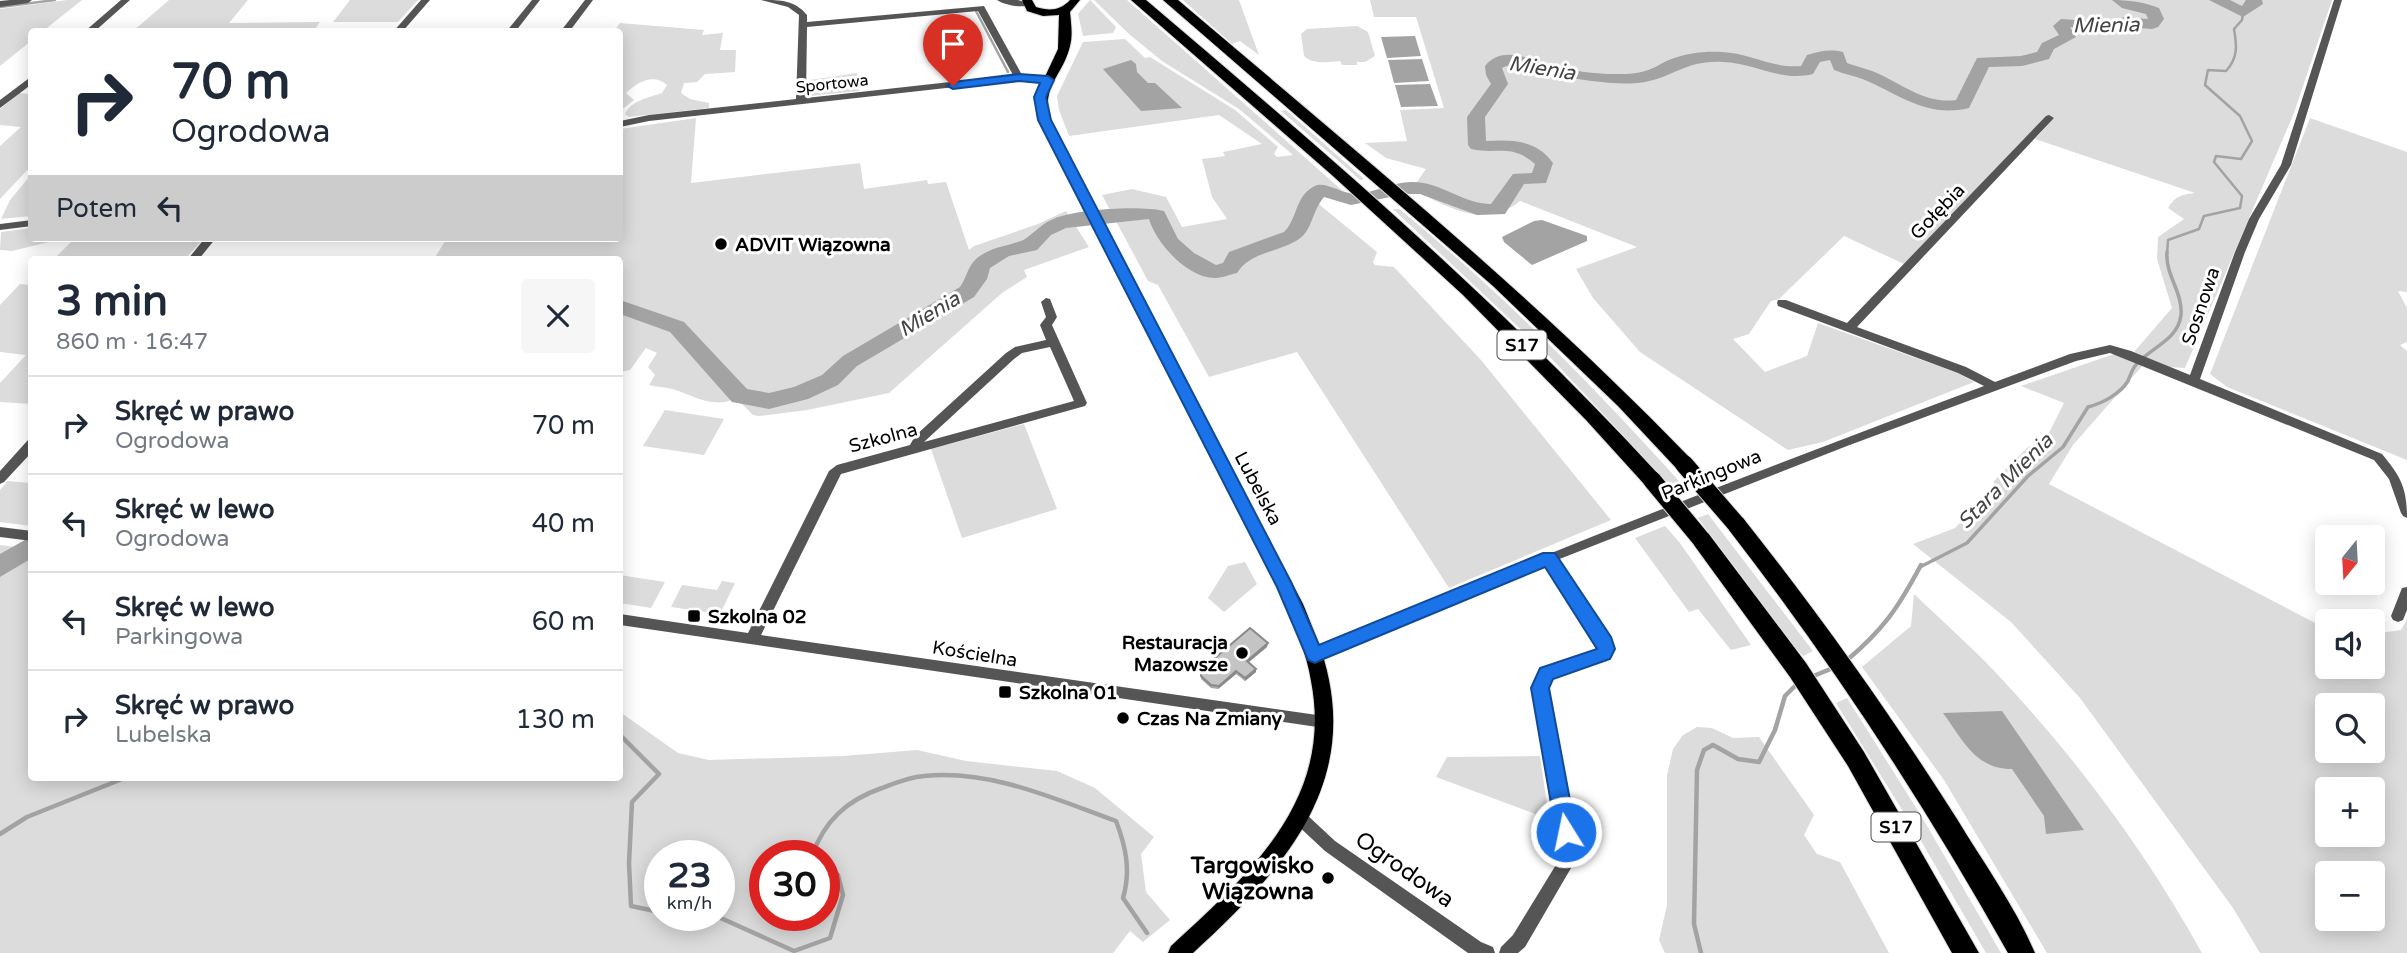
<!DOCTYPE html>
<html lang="pl">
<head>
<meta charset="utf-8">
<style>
  body { margin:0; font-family:"Varela Round",sans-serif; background:#f6f6f7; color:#1f2937; height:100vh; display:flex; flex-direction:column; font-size:26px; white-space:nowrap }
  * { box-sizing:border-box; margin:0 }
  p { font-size:23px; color:#747a83 }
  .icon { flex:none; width:38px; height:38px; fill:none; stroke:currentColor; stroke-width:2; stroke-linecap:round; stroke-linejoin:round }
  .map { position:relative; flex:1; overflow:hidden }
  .details { position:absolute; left:28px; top:256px; width:595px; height:525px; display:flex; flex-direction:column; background:#fff; border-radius:7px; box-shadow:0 4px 18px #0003 }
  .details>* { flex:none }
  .banner { position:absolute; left:28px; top:28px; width:595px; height:214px; border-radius:7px; box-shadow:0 4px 18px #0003; background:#fff; color:#1f2937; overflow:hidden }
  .needle { width:46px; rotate:198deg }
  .controls { position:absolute; left:2315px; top:525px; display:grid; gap:14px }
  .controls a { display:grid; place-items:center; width:70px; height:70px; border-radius:7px; background:#fff; box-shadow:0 4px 18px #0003; font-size:35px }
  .speed { position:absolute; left:644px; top:840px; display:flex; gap:14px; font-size:35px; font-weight:700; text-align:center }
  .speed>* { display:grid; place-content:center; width:91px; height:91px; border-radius:50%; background:#fff; box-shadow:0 4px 18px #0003; line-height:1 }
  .speed small { font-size:18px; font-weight:400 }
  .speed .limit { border:10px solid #d22; background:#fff; color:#111 }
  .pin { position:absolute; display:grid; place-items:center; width:60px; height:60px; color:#fff; margin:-72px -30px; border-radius:50% 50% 50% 0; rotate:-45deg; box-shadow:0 0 7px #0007 }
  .pin .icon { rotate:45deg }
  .me { position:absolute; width:77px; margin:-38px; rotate:350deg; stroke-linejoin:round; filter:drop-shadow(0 0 5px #0008) }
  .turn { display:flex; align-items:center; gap:24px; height:147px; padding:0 28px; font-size:32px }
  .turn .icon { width:91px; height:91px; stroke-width:2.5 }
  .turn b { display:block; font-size:49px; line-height:60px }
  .then { display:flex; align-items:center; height:66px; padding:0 28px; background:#0003; gap:14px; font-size:26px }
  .round { display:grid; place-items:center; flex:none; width:74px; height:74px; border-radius:7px; background:#f6f6f7 }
  .summary { display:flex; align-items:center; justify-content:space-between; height:119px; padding:0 28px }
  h1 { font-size:42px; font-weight:700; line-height:52px }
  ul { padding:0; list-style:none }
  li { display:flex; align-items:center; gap:21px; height:98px; padding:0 28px; border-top:2px solid #e0e1e3 }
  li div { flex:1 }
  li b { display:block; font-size:26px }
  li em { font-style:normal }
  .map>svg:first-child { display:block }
  .green { fill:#dcdcdc; fill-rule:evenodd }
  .water { fill:#a3a3a3 }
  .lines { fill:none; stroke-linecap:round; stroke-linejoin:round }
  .stream-far2 { stroke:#a3a3a3; stroke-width:2.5 }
  .stream-far1 { stroke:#a3a3a3; stroke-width:3.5 }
  .stream { stroke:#a3a3a3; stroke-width:4.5 }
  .river { fill:#a3a3a3; fill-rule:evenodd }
  .major-casing { stroke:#dbdbdb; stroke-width:2 }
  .highway-casing { stroke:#dbdbdb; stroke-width:2 }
  .minor { fill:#555; fill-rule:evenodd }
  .major { fill:#000; fill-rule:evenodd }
  .highway { fill:#000; fill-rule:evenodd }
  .highway-bridge-casing { stroke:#dbdbdb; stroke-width:20; stroke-linecap:butt }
  .highway-bridge { stroke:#000; stroke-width:18 }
  .wall { fill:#a9a9a9 }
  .shaded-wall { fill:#898989 }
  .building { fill:#c4c4c4; stroke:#898989; stroke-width:2 }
  .route { fill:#1a73e8; stroke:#114b97; stroke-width:2 }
  .poi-dot { fill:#000; stroke:#fff; stroke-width:2.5 }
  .labels { text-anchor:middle; stroke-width:6; stroke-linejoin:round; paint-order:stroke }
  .far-street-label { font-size:16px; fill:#000; stroke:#fff }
  .shield { fill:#fff; stroke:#4c4c4c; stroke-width:2 }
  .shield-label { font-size:18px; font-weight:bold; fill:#000 }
  .street-label { font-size:19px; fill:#000; stroke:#fff }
  .poi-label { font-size:19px; font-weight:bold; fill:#000; stroke:#fff; text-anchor:start }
  .water-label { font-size:21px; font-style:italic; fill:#444; stroke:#fff }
  .near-poi-label { font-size:23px; font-weight:bold; fill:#000; stroke:#fff; text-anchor:end }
  .near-street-label { font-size:23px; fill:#000; stroke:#fff }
</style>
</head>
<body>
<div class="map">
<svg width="2407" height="953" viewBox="0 0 2407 953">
  <rect width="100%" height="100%" fill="#fff"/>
  <g class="green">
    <polygon points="67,0 82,0 43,31 32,32 31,41 0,66 0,9"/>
    <polygon points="169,0 248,0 229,23 320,22 313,32 133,31"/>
    <polygon points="350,0 418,0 398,22 333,22"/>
    <polygon points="1090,0 1116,27 1113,33 1083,36 1078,14"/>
    <polygon points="1094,0 1127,0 1345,193 1315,186 1309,196 1377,252 1373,262 1375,265 1394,267 1481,360 1611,520 1449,588 1297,352 1209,377 1158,285 1148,281 1102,195 1132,189 1166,197 1182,227 1227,219 1212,197 1202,159 1225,156 1223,152 1262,144 1219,115 1069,136 1059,110 1057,96 1083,42 1125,39 1145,58 1150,57 1235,110 1278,147 1274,154 1277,157 1293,155 1239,109 1162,61 1129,34"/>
    <polygon points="1183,0 1239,0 1259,55 1240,41 1232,44"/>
    <path d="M1370,0H2332L2294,113L2185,368L2169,367L2134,352L2172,308L2157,259L2158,237L2184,219L2168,208C2176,195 2182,195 2195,193L2035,139L2054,118L2048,116L1904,264L1844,236L1779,299L1771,301L1749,334L1733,339L1765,372L1807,356L1818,323L1958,373L1974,382L1823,442L1788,450L1640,352L1593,298L1576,269L1637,247L1520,201C1485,230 1448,207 1412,189L1426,169L1386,158L1365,143L1407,141L1400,110L1444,108L1416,17H1374Z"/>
    <path d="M620,23L704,30L702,35L723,33L720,50H736L735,72L705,74L697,82L684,83L681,93L690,99L709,103V108L629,117L625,114C632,100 648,98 662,93L667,85C653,73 638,82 626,93L634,100L620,111V32L614,31Z"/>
    <path d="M1357,26L1368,32L1375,56L1365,62H1357V65H1342L1340,61C1328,62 1313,65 1304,56L1301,34L1307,29Z"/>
    <polygon points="857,73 859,91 809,96 807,94 810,80"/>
    <polygon points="19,93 31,94 31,166 0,199 0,146 21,127 0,125 0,109"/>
    <polygon points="1286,110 1364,179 1360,180 1349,170 1281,111"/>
    <path d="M696,118L691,183L860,163L864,189L927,180L928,184L946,182L969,250L974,246L1038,224L1066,211L1089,247L1024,270L1027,277L1002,293L889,393L807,410L759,416L753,415L736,398C713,410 694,395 672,389C664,387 657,387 649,385L655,375L648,367L657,353L646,348L630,370L620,372V259H434L447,238H620V129Z"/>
    <polygon points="2310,118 2407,152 2407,292 2398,291 2407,308 2407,342 2400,345 2407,351 2407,460 2227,387 2210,374"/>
    <polygon points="31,175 31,216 1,219 10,200"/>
    <path d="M1393,209H1399C1503,293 1598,391 1688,491L1678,494L1547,354Z"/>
    <polygon points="31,228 32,238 56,238 53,241 12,251 0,250 1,232"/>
    <polygon points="75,238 204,238 185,259 56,257"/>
    <polygon points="20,284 31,285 31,404 0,402 0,383 26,355 0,352 0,305"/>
    <path d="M2114,354L2144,364L2073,445L2049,484L2319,625L2327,635L2328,667H2373V634L2401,630L2407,619V953H2260L2233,908L2080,698L2011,622L1913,544L1955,528L1994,488V481L2028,447L2045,441L2064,403L2021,386ZM2328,705H2373V751H2328ZM2328,789H2373V835H2328ZM2328,873H2373V919H2328Z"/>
    <polygon points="665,410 724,419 704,455 643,446"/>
    <polygon points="1024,424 1057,509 962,538 931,449"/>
    <polygon points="8,481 31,483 31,526 0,522 0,490"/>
    <polygon points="1708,514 1813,651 1803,656 1795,647 1698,518"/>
    <polygon points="1665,526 1680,543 1751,645 1731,650 1698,609 1689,612 1635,538"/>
    <path d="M0,545L31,549L32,777H620V712L678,753L709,760L843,756L917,750L966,761L1057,771L1095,788L1154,837L1141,854L1146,892L1170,920L1143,942L1130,931L1113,953H0ZM660,856H719V915H660ZM765,856H824V915H765Z"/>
    <polygon points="1245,562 1257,584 1224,612 1208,598 1228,566"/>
    <polygon points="620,575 665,582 651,608 620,603"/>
    <polygon points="722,581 735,583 720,614 671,607 682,585 717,590"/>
    <path d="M1914,594C1942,621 1972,647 1998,675C2077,759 2146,852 2202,953H2047L1944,780L1862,667L1911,626Z"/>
    <polygon points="1847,698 1920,814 2001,953 1986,953 1917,834 1836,703"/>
    <polygon points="1697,727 1712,728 1733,738 1759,737 1814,815 1804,835 1817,854 1840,862 1889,953 1665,953 1659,940 1667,905 1667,775 1673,749 1683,735"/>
    <polygon points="1540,756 1549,819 1436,777 1447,757"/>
  </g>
  <g class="water">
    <polygon points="1415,36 1421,56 1387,58 1381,37"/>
    <polygon points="1422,59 1429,81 1394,83 1388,60"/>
    <polygon points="1131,60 1136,64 1137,72 1148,83 1155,83 1182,108 1141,111 1103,69"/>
    <polygon points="1430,84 1438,106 1401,107 1395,85"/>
    <polygon points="1542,220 1587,236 1587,241 1532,265 1504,242 1502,237 1534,221"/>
    <path d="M2002,711L2084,830L2046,834L2044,816L2012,769C1975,769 1963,740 1943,713Z"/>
  </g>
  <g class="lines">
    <g class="stream-far2">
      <polyline points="0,7 55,0"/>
      <polyline points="976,11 1008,72"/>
      <path d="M2167,254L2168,240L2199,229L2204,216L2240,208L2242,196L2214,162L2216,156L2241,159L2252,141L2240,116L2205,85L2208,70L2226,71C2238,58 2237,46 2234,29L2242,20L2243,12"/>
    </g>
    <path class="stream-far1" d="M1920,567L1967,543L2028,476L2063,447L2088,407C2103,403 2120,394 2128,381C2130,376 2132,370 2135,366C2149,348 2178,341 2181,315C2183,292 2165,275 2167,252"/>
    <g class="stream">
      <path d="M1846,661C1884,629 1898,608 1921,565"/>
      <polyline points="1811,677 1833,668"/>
      <polyline points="620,735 659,774 632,802 629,863 631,906 660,912"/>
      <polyline points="0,834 27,817 127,777"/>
      <path d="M812,856C824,821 847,800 882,788C895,783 910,777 924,776C990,769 1055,799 1116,821C1126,847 1131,871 1123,898L1147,933"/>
      <polyline points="714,915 794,951 830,938 843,895 838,875 824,867"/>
      <polyline points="1701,953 1694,924 1697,770 1704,750 1713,745 1738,759 1759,762 1775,730 1785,696 1798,683"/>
    </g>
    <g class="river">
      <path d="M2112,0C2128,0 2144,2 2159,8L2164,19L2158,27L2152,29L2126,27L2104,32L2070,27L2076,37L2054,49L2049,59L2022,66L1989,67L1969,108C1927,118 1902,96 1865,80C1855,76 1844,74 1834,70L1830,60L1820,62L1813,74C1780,82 1755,63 1723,62C1686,60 1676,76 1645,82C1620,86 1594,81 1569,78C1552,76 1514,60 1502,68L1508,84L1485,117L1486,141C1512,140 1536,139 1553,163L1546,183L1524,184L1505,214L1477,215L1420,194H1405L1351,205L1324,197C1312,211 1312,231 1299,239C1278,253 1251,251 1237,273C1231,274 1222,278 1216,278C1188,279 1156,243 1149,219L1066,228L1051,235L1037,250L1009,256L990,268L987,279L974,297L857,366L838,385L808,399L769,409L732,402L670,332L620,314V300L684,322L747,389L769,393L794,387L822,375L843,356L960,287C966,279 968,266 976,259C990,247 1004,247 1021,241C1028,239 1040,225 1051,220C1072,209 1141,205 1164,211L1178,239L1194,253L1216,265L1223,263L1229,252L1284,232C1297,220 1295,197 1313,187C1323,180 1339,192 1349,193C1371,196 1392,181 1413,182C1441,182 1463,204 1491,204L1513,174L1532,173L1535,164C1511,143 1497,155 1471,149L1468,145L1467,117L1491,84L1486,75L1485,66C1502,45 1529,59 1549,65C1571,72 1623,78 1645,71C1654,69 1661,63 1669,60C1686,53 1705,51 1722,52C1749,53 1774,69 1801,66L1807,55C1820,51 1830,49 1843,52L1847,63C1858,67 1869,69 1879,74C1905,86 1926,104 1956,100L1977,58L2021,56L2037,52L2042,43L2059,35L2053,26L2061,19L2104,22L2126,17L2148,19L2146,14L2122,8Z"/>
      <polygon points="2209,0 2230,0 2242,6 2246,0 2262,0 2263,4 2243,17"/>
      <polygon points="32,536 32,558 0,577 0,554"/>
    </g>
    <defs>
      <path id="major" d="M1022,0H1032L1036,7C1049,11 1060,11 1070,0H1080L1070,12C1071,23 1073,35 1070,46C1063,76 1041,85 1050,120L1303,604C1313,629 1324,653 1329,680C1353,798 1272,880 1193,953H1168L1171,946C1250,873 1334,800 1311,681C1307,654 1295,629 1286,604L1038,120L1035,98L1058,49L1059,15L1043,16L1027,11Z"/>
      <g id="highway">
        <path d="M1131,0H1146C1324,151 1500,302 1659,475L1662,480L1659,485L1652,487L1645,485L1586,420L1463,295L1333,176Z"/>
        <path d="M1163,0H1178C1353,149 1531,293 1691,459L1694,464L1691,469L1684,471L1677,469L1618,406L1493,286Z"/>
        <path d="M1736,516L1743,518C1820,615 1891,715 1957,819C1983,862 2015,906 2035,953H2008C1925,805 1833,664 1729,530L1726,524L1729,518Z"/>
        <polygon points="1701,531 1708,533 1806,663 1864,752 1979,953 1952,953 1848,766 1790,677 1694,545 1691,539 1694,533"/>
      </g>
    </defs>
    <use href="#major" class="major-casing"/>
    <use href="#highway" class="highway-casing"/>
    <g class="minor">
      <polygon points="10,0 32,0 28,3 0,7 0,1"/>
      <polygon points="121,0 130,0 94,32 84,32"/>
      <polygon points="421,0 430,0 402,32 393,32"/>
      <polygon points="532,0 540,0 515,32 506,32"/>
      <polygon points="585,0 593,0 569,32 560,32"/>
      <path d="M761,0C780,0 795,0 807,15V22L984,6L1022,75L1048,77L1053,80L1048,83L1019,80L649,121L620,127V121L649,115L796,99L799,15L788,7ZM978,11L1013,75L806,98L807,27Z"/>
      <path d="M997,0H1018L1031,4C1024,9 1004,5 997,0Z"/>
      <path d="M2334,0H2342L2291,165L2259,219L2245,252L2200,379L2382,454C2401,477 2407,488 2407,518L2403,516L2401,513L2389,479L2374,460L2110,353L2076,361L1847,446L1557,560L1610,638C1613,644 1612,652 1609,658L1551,677L1547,688L1578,856L1525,947L1518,953H1499L1501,947L1513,935L1562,855L1533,688L1541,669L1597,650L1598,643L1546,565L1320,659L1315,661L1310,659L1308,655L1310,651C1533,559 1758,470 1984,386L1958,373L1778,306L1777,303L1778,300H1786L1847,323L2046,116L2049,115L2054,118L1857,327L1966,367L1995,382L2070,354L2110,345L2131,351L2190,375L2235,252L2249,219L2281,165Z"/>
      <polygon points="32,76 32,84 0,108 0,100"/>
      <polygon points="32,220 32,226 0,230 0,224"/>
      <polygon points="205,238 216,238 199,259 188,259"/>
      <path d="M1046,298L1050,299L1057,317L1052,325L1087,403L1085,406L841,474L761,635L1324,716L1329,718L1331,722L1329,726L1324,728L620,625V614L748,633L829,471L837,465L910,445L915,436L1006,353L1015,347L1046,340L1040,325L1046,317L1041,302ZM1050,347L1074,401L924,442L1014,359L1022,353Z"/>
      <polygon points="32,439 32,452 4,482 0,484 0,471 28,440"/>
      <polygon points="0,527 32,531 32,541 0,537"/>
      <polygon points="2407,587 2407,610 2403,620 2398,622 2393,620 2391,616 2402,588"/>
      <polygon points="1300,811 1305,813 1335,841 1481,942 1493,947 1495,953 1468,953 1325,851 1295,823 1293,818 1295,813"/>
    </g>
    <use href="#major" class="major"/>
    <use href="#highway" class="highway"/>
    <defs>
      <g id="highway-bridge">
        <polyline points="1684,464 1736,524"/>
        <polyline points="1652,480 1701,539"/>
      </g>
    </defs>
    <use href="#highway-bridge" class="highway-bridge-casing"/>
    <use href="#highway-bridge" class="highway-bridge"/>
  </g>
  <polygon class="wall" points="1267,647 1248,663 1256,669 1256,672 1245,681 1236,674 1218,689 1211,688 1201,679 1201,676"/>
  <g class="shaded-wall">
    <polygon points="1268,643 1267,647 1246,664 1247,661"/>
    <polygon points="1256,669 1256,672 1245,681 1245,678"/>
    <polygon points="1236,671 1236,674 1218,689 1219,686"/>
  </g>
  <polygon class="building" points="1250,628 1268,643 1247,661 1256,669 1245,678 1236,671 1219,686 1211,685 1201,676 1202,669"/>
  <polygon class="route" points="1019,74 1048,76 1054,80 1046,97 1051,120 1291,582 1319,645 1543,553 1555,553 1611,637 1615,649 1610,659 1553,679 1549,688 1576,832 1573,838 1566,841 1559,838 1556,832 1531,688 1540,668 1597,649 1545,567 1321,660 1315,663 1308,660 1277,587 1038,120 1034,97 1040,83 1019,81 953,89 947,86 953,82"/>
  <g class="poi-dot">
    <circle cx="721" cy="244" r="7"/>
    <rect x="687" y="609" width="14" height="14" rx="3.5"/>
    <circle cx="1242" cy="653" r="7"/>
    <rect x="998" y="685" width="14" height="14" rx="3.5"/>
    <circle cx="1123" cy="718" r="7"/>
    <circle cx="1328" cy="878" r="7"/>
  </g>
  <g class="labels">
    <g class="far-street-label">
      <text transform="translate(832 83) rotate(-6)" y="6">Sportowa</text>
    </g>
    <g class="shield">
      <rect x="1497.5" y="330.5" width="49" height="29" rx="5"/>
      <rect x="1871.5" y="812.5" width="49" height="29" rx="5"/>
    </g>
    <g class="shield-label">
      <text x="1522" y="351">S17</text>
      <text x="1896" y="833">S17</text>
    </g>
    <g class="street-label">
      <text transform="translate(1937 211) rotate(-46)" y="7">Gołębia</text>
      <text transform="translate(2200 306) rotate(-71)" y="7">Sosnowa</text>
      <text transform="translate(883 437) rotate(-15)" y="7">Szkolna</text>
      <text transform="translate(1711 474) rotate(-22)" y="7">Parkingowa</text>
      <text transform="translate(1259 488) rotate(62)" y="7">Lubelska</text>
      <text transform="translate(975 653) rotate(9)" y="7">Kościelna</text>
    </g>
    <g class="poi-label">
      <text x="735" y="251">ADVIT Wiązowna</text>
      <text x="708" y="623">Szkolna 02</text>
      <text x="1228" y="649" text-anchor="end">Restauracja<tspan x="1228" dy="22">Mazowsze</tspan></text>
      <text x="1019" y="699">Szkolna 01</text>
      <text x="1137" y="725">Czas Na Zmiany</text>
    </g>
    <g class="water-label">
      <text transform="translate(2106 25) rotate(-1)" y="7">Mienia</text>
      <text transform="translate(1542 68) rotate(9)" y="7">Mienia</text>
      <text transform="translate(929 314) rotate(-31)" y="7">Mienia</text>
      <text transform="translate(2005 481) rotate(-45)" y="7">Stara Mienia</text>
    </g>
    <g class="near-poi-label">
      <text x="1314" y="873">Targowisko<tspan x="1314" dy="26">Wiązowna</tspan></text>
    </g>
    <g class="near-street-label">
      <text transform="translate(1405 869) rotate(35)" y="8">Ogrodowa</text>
    </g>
  </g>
</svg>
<div class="controls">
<a><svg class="needle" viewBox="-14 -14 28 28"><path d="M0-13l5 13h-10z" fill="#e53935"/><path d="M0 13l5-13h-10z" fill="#747a83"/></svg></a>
<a><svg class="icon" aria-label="sound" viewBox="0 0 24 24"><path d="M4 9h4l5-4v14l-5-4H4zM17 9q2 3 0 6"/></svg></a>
<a><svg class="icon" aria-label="search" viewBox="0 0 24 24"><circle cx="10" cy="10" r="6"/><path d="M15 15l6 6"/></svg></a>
<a>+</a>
<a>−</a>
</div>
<div class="speed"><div>23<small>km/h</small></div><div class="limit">30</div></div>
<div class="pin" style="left:953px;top:86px;background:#d93025"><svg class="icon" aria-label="arrive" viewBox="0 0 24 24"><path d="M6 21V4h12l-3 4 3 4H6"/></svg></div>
<svg class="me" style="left:1566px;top:832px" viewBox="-20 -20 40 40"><circle r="17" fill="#1a73e8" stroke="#fff" stroke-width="3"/><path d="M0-11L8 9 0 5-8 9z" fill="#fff"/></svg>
<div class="banner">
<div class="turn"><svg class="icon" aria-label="right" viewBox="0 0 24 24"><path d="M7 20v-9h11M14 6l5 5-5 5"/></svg><div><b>70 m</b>Ogrodowa</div></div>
<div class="then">Potem<svg class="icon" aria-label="left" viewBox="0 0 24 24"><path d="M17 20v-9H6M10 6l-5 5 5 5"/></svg></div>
</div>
<section class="details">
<div class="summary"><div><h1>3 min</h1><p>860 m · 16:47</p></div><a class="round"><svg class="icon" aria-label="close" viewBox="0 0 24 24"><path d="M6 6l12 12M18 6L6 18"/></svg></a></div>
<ul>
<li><svg class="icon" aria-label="right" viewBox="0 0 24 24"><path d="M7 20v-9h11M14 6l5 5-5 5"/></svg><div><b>Skręć w prawo</b><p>Ogrodowa</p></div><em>70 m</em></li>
<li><svg class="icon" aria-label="left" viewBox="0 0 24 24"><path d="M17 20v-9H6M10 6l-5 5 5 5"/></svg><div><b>Skręć w lewo</b><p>Ogrodowa</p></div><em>40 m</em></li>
<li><svg class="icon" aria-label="left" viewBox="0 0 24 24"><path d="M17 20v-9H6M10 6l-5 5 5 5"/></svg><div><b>Skręć w lewo</b><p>Parkingowa</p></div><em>60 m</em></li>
<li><svg class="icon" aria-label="right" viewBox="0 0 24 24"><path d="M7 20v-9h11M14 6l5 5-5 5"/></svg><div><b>Skręć w prawo</b><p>Lubelska</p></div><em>130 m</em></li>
</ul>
</section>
</div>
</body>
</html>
